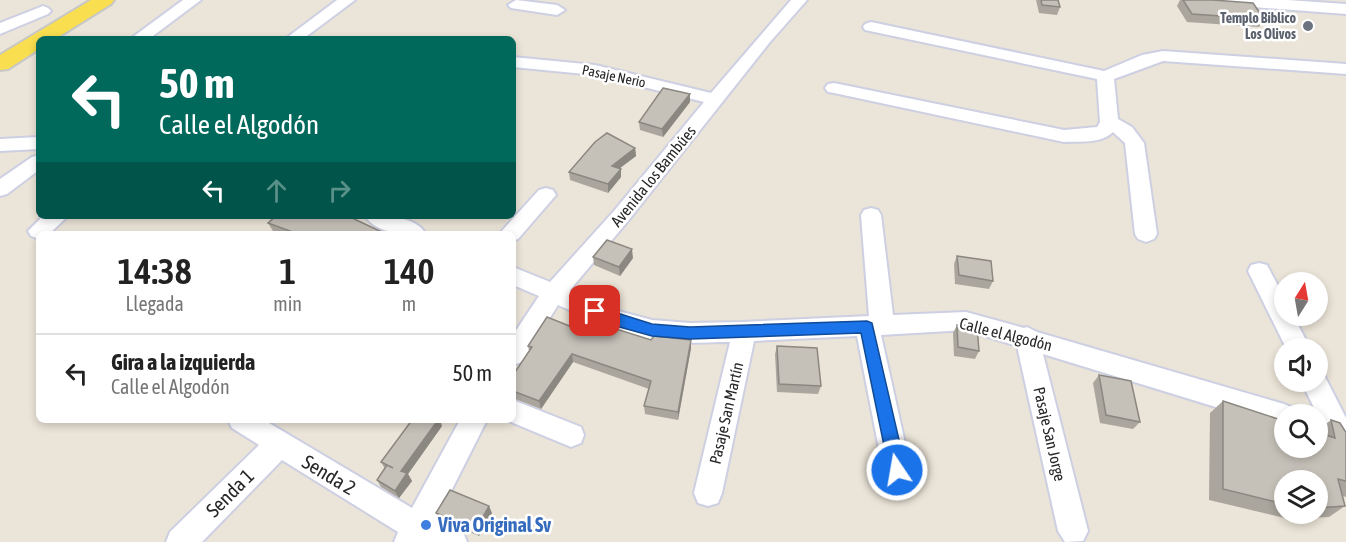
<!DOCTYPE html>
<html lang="es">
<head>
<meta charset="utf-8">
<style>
  body { margin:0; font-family:"Asap Condensed",sans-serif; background:#f6f6f6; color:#222; height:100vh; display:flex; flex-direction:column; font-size:22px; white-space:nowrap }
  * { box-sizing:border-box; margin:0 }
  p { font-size:20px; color:#767676 }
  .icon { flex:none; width:33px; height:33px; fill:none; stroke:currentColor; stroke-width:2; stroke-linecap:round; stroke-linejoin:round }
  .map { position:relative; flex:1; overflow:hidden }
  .panel { position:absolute; left:36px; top:231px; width:480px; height:192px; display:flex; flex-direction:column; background:#fff; border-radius:9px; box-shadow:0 3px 9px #0003 }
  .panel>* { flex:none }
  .hud { position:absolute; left:36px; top:36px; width:480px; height:183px; border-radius:9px; box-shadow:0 3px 9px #0003; background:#00695c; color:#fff; overflow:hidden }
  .needle { width:39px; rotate:11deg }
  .fabs { position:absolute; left:1274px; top:272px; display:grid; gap:12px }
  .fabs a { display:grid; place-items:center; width:54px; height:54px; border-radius:50%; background:#fff; box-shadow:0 3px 9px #0003; font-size:30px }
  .pin { position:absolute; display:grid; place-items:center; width:51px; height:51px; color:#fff; margin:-26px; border-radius:12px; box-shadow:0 3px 9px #0006 }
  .me { position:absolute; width:66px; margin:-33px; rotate:348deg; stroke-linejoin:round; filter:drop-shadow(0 0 4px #0008) }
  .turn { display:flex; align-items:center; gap:21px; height:126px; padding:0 24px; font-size:27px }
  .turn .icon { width:78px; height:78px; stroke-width:2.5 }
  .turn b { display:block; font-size:42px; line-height:51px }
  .lanes { display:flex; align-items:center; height:57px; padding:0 24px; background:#0003; justify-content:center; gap:30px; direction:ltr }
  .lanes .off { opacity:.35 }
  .eta { display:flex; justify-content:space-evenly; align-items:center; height:102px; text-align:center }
  .eta b { font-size:36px; font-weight:600; line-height:42px }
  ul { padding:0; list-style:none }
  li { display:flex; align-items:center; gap:18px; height:78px; padding:0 24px; border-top:2px solid #e0e0e0 }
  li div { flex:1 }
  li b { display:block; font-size:22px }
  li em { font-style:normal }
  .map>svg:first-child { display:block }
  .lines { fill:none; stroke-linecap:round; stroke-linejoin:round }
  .minor-casing { stroke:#cdcfe2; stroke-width:4 }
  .major-casing { stroke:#c7c7c7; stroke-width:4 }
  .minor { fill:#fff; fill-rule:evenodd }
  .major { fill:#f9de4f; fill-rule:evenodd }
  .wall { fill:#aaa69e; fill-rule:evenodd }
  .shaded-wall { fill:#8b8781 }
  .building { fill:#c6c1b8; stroke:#8b8781; stroke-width:1.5 }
  .route { fill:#1a73e8; stroke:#114b97; stroke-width:1.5 }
  .worship-dot { fill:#6b7280; stroke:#fff; stroke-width:2 }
  .shop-dot { fill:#3f7fe0; stroke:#fff; stroke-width:2 }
  .labels { text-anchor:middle; stroke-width:5; stroke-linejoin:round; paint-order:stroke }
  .far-worship-label { font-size:14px; font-weight:bold; fill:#5b616d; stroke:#fff; text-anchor:end }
  .far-street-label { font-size:14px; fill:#272727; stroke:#fff }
  .street-label { font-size:16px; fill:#272727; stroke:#fff }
  .near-street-label { font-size:20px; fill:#272727; stroke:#fff }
  .near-shop-label { font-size:20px; font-weight:bold; fill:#366cbe; stroke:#fff; text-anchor:start }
</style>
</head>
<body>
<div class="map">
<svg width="1346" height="542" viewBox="0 0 1346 542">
  <rect width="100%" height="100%" fill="#ebe4d8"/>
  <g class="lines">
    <defs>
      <g id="minor">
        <polygon points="183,0 201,0 149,39 130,39"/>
        <polygon points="337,0 355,0 303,39 285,39"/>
        <polygon points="516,0 557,5 565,10 557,15 511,8 508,5"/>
        <path d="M791,0H807L770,42L628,221L570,290L622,312L652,320L690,323L742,322L869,316L861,215L864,210L871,208L878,210L881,215L893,315L966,312L1024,328L1027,327L1037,332L1284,404L1293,408L1296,414H1284V428L1043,354L1088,531L1083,541L1065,542L1058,531L1017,346L966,330L881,335L911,470L907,479L897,483L887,479L883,470L857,336L754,341L722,493L718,503L708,506L698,503L694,493L730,342C704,342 676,345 650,339C618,332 588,318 558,305L522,362L513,365V335L539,296L513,285V267L550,282L614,211L704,102L595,75L513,67V57L595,65L711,93Z"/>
        <polygon points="1218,0 1287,0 1346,4 1346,14 1226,5"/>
        <polygon points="43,6 48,8 51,11 48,14 0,34 0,23"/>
        <path d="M871,22L1104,71L1142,55L1163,51L1346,64V74L1163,61L1114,79L1118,119L1132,127L1144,143L1157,234L1154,239L1146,242L1138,239L1135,234L1125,143L1113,132C1101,144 1080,141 1064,142L834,93L828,92L825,88L828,84L834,83L1064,130L1097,127L1100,122L1097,79L865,30L863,27L865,24Z"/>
        <polygon points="39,137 39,149 0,151 0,139"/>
        <polygon points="39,155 39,170 7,194 0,196 0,179 32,157"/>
        <polygon points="546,188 553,190 556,195 518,239 513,241 513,234 499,234 539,190"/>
        <polygon points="43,216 68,216 49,234 39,234 39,239 31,236 28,231"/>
        <path d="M365,216C384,216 415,215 426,234C407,234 377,235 365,216Z"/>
        <polygon points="1259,263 1267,265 1284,297 1284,315 1293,315 1310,348 1286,348 1248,271 1251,265"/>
        <polygon points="1317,371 1323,373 1346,418 1346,443 1340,445 1330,441 1301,381 1317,381"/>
        <polygon points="513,400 581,427 584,435 581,443 571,447 506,420 513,420"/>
        <polygon points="228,420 264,420 412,508 460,420 487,420 436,521 463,532 467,542 394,542 398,532 282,460 202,542 166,542 170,532 259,445 232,428"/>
      </g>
      <polygon id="major" points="91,0 114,0 111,4 55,39 39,39 39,49 8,69 0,70 0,55"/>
    </defs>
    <use href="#minor" class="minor-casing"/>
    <use href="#major" class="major-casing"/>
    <use href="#minor" class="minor"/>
    <use href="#major" class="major"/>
  </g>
  <g class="wall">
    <polygon points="1036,0 1058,0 1060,7 1057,15 1039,13"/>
    <polygon points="1180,0 1213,0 1264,19 1259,27 1187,22 1177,6"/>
    <polygon points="690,102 663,137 640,130 639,122"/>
    <polygon points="635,148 636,156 620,168 621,177 608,193 570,180 569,172"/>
    <polygon points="268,223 386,234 280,234 273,231"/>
    <polygon points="957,256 993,281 989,289 955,284 954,264"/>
    <polygon points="593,257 633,258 620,276 594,265"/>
    <polygon points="957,325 979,351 975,359 954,356 953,333"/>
    <polygon points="577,329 651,340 691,348 678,420 645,414 644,406 649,389 573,362 541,409 513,398 513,375 529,351 528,346"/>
    <polygon points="777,346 821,386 818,394 777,392 775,354"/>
    <polygon points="1099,375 1140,422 1133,429 1100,423 1093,383"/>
    <path d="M1223,401L1317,447V431L1331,420L1346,432V497L1343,496L1345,506L1329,517L1289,519L1209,500L1210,413ZM1284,480H1317V513H1284Z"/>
    <polygon points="442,426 408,474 412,481 399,498 381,487 377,480 385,469 381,462"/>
    <polygon points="436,513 492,513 479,536 440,520"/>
  </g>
  <g class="shaded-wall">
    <polygon points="690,94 690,102 663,137 662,129"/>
    <polygon points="635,148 636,156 612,174 612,166"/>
    <polygon points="621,169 621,177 608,193 608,184"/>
    <polygon points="632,249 633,258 620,276 619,267"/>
    <polygon points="691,340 691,348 678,420 678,412"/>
    <polygon points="572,354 573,362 541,409 539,401"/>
    <polygon points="438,420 440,420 442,426 408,474 412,481 399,498 395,491 401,471"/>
    <polygon points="489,506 492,513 479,536 476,529"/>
  </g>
  <g class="building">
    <polygon points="1041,0 1058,0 1060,7 1042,5"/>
    <polygon points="1183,0 1213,0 1253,3 1264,19 1192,14"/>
    <polygon points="663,88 690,94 662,129 639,122"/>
    <polygon points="607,133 635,148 612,166 621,169 608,184 569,172 595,142"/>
    <polygon points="276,216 348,216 386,234 298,234 268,223"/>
    <polygon points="607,240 632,249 619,267 593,257"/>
    <polygon points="957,256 991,261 993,281 959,275"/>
    <polygon points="547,317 577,329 584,319 651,340 654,336 691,340 678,412 644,406 651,381 572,354 539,401 513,391 513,375 532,347 528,346"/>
    <polygon points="957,325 977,326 979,351 958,347"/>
    <polygon points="777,346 817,348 821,386 779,384"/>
    <polygon points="1099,375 1131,381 1140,422 1106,415"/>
    <polygon points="1223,401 1284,421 1284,447 1317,447 1317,432 1335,438 1331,420 1340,423 1345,431 1346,432 1346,481 1338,479 1345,506 1317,508 1317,480 1284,480 1284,504 1223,489"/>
    <polygon points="412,420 438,420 401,471 407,473 395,491 377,480 387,465 393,468 381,462"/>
    <polygon points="450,490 489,506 476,529 436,513"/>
  </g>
  <polygon class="route" points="595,306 652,324 690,327 867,321 872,323 906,470 903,475 897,478 891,475 889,470 861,333 690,339 652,336 616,326 590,315 588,311 590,307"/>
  <circle class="worship-dot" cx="1308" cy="26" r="6"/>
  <circle class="shop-dot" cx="426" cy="525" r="6"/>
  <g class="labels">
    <g class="far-worship-label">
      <text x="1296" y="23">Templo Biblico<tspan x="1296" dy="16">Los Olivos</tspan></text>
    </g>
    <g class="far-street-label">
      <text transform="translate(614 76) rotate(12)" y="5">Pasaje Nerio</text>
    </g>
    <g class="street-label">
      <text transform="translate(653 176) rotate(-51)" y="6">Avenida los Bambúes</text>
      <text transform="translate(1006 334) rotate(14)" y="6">Calle el Algodón</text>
      <text transform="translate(726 413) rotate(-77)" y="6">Pasaje San Martín</text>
      <text transform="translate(1050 434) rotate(77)" y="6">Pasaje San Jorge</text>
    </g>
    <g class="near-street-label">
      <text transform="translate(329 475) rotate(31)" y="7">Senda 2</text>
      <text transform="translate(230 493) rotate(-45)" y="7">Senda 1</text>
    </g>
    <g class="near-shop-label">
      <text x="438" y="532">Viva Original Sv</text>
    </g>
  </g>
</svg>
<div class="fabs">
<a><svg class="needle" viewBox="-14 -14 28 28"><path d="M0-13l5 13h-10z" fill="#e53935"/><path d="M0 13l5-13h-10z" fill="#767676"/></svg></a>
<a><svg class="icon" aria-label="sound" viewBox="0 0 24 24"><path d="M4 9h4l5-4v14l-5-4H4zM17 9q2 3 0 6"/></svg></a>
<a><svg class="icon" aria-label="search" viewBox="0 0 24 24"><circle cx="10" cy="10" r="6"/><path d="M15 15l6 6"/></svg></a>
<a><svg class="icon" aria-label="layers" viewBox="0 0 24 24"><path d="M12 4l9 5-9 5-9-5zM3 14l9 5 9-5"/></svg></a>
</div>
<div class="pin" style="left:595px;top:311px;background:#d93025"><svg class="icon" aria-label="arrive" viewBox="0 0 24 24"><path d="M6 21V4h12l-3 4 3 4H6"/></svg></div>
<svg class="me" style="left:897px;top:470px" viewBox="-20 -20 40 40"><circle r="17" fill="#1a73e8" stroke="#fff" stroke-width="3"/><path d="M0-11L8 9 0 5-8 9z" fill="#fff"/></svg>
<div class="hud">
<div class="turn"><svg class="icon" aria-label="left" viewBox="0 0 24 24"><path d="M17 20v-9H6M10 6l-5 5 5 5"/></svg><div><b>50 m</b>Calle el Algodón</div></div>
<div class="lanes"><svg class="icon" aria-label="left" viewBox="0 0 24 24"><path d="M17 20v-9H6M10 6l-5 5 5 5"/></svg><svg class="icon off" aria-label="ahead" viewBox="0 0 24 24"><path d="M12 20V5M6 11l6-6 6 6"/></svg><svg class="icon off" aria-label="right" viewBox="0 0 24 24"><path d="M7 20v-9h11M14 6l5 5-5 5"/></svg></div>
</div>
<section class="panel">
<div class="eta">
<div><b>14:38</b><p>Llegada</p></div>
<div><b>1</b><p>min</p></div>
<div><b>140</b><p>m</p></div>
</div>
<ul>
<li><svg class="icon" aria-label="left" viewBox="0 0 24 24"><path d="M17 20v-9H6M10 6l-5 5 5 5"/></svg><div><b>Gira a la izquierda</b><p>Calle el Algodón</p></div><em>50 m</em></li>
</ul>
</section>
</div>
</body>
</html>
